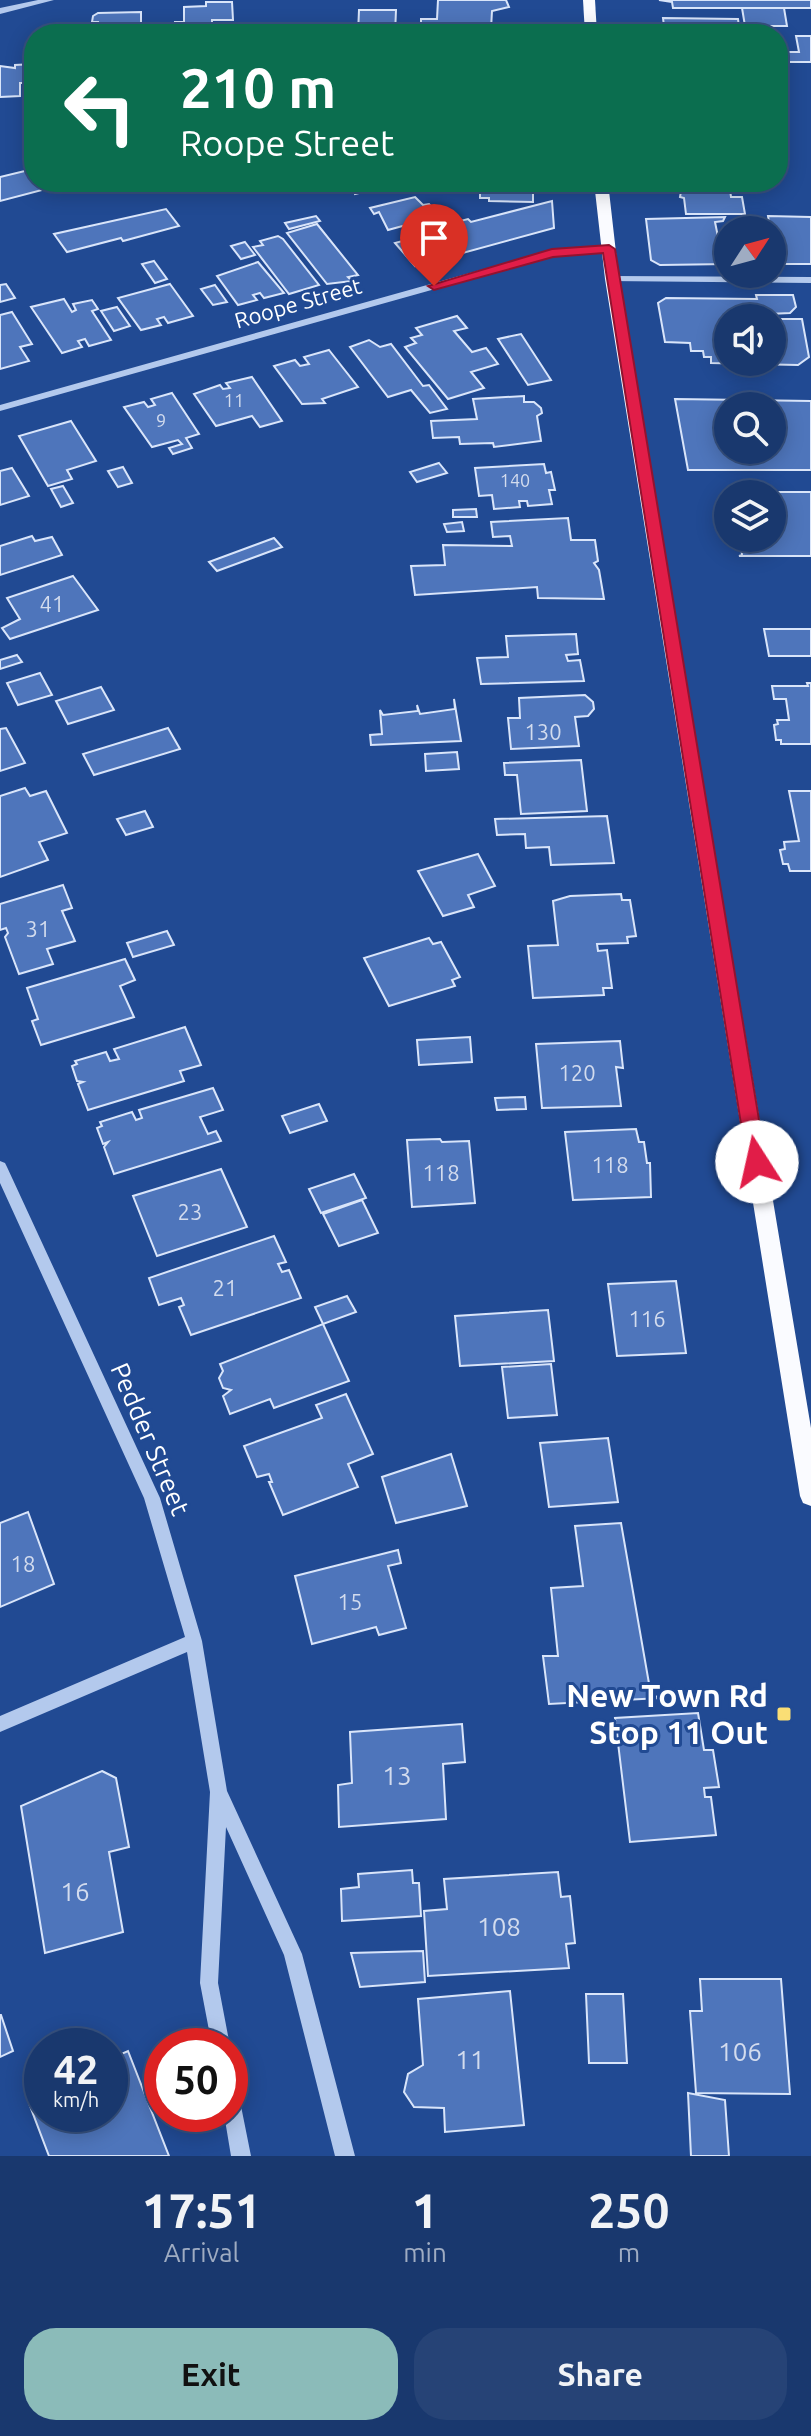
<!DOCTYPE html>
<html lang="en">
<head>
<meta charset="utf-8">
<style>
  body { margin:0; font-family:Ubuntu,sans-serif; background:#264376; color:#f1f3f6; height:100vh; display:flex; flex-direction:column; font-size:30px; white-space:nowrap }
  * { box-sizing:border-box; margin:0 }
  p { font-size:26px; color:#9facc2 }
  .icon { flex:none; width:44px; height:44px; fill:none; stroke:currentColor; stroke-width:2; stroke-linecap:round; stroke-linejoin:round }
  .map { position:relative; height:2156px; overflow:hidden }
  .drawer { display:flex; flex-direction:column; background:#19386e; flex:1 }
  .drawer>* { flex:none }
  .top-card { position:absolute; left:24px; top:24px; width:764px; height:168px; border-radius:32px; box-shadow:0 4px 20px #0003,0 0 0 2px #375281; background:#0b6e4f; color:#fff; overflow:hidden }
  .needle { width:52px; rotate:54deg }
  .tools { position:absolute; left:714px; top:216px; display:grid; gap:16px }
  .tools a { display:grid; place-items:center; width:72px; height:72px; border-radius:50%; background:#19386e; box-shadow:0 4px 20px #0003,0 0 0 2px #375281; font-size:40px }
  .speed { position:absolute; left:24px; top:2028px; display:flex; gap:16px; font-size:40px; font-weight:700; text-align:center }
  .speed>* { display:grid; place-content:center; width:104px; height:104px; border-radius:50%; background:#19386e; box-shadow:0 4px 20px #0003,0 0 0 2px #375281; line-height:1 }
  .speed small { font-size:20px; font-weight:400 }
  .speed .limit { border:12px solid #d22; background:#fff; color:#111 }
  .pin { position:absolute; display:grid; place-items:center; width:68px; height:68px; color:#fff; margin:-82px -34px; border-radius:50% 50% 50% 0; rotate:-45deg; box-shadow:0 0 8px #0007 }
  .pin .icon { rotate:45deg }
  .me { position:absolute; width:88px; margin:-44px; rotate:350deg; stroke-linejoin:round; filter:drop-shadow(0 0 6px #0008) }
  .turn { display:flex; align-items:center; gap:28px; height:168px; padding:0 24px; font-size:36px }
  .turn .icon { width:104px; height:104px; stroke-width:2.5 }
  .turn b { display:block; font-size:56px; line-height:68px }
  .eta { display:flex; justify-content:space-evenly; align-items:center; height:136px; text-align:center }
  .eta b { font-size:48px; font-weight:700; line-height:56px }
  .primary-button { display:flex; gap:16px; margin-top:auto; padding:16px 24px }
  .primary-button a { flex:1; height:92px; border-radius:32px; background:#8bbbb9; color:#111; font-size:32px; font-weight:700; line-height:92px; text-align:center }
  .primary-button a+a { background:#264376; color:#f1f3f6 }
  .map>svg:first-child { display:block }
  .building { fill:#4e75bb; stroke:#d9e5fa; stroke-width:2; fill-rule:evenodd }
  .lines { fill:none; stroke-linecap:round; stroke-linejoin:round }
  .minor { fill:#b3c9ed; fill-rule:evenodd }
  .major { fill:#fafbff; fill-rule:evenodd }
  .route { fill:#e11d48; stroke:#92132f; stroke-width:2 }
  .poi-dot { fill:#fade75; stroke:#214a93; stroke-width:3 }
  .labels { text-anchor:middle; stroke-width:6; stroke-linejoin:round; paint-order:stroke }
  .far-number-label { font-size:18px; fill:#d3dcee }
  .far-street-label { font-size:22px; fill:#fff; stroke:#214a93 }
  .number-label { font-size:22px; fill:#d3dcee }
  .street-label { font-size:26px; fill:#fff; stroke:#214a93 }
  .near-number-label { font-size:26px; fill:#d3dcee }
  .near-poi-label { font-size:32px; font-weight:bold; fill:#fff; stroke:#214a93; text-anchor:end }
</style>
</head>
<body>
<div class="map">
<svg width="811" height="2156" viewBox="0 0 811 2156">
  <rect width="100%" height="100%" fill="#214a93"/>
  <g class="building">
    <polygon points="438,0 506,0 509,7 492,11 491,29 438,32 438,28 421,27 421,19 437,19"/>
    <polygon points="659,0 811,0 811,8 673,8 672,2"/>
    <polygon points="206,2 232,2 233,20 212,20 212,34 222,34 175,34 175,22 184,22 184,7 206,6"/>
    <polygon points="742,8 784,8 787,26 745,26"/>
    <polygon points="359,10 396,10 395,34 358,34"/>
    <polygon points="141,12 141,34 97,34 98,22 92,22 93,16 98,13"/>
    <polygon points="663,18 738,19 740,34 665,34"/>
    <polygon points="796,36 811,36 811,62 786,62 784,52 799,52"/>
    <polygon points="34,64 34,90 30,90 30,83 20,83 20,96 0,97 0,66 15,68 15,65"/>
    <polygon points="33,169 34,182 42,190 0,201 0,177"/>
    <polygon points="350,182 401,182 355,194"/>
    <polygon points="546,182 547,193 533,193 533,202 489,201 489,198 480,198 480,183"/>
    <polygon points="677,182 729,182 731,197 742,197 745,214 686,214 684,198 680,197 682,186"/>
    <polygon points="415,197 423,205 429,204 439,216 388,230 379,212 374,214 370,208"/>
    <polygon points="552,201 554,228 415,266 395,243 443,230 440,226 468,219 471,222"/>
    <polygon points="166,209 179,226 123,241 121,238 67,252 54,234"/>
    <polygon points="316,216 320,221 289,229 285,223"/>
    <polygon points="768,216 811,217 811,264 772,264 772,230 741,230 740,223 748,223 747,220 770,228"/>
    <polygon points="725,217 723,221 715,222 718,237 728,237 728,264 660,265 651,260 646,219"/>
    <polygon points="317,224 358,275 348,277 352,281 327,284 287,233"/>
    <polygon points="278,236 283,239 319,285 289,294 253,247 263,245 260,241"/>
    <polygon points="245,242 255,255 241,259 231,246"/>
    <polygon points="154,261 167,279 155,283 142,264"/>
    <polygon points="258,262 284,293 264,298 260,293 253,295 257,300 238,305 217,276"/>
    <polygon points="6,284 15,298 0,302 0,285"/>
    <polygon points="170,284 193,316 168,323 164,317 157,319 161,325 141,330 118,298"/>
    <polygon points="215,285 227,302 213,305 201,289"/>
    <polygon points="756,295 793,295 796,307 790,313 769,314 770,318 728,318 728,362 772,362 772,319 802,319 809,357 798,365 711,363 711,357 704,357 703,351 691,351 690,343 665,342 658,303 666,298 757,299"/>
    <polygon points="64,299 72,312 76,310 73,304 92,300 98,309 92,311 111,340 89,346 85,339 78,341 82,347 62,353 31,307"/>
    <polygon points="117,307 130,326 114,331 101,311"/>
    <polygon points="12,312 32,344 20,347 29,361 0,369 0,315"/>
    <polygon points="457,316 467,328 454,331 472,352 486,348 498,364 471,372 484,388 448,399 405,347 416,343 411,338 422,335 416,328"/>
    <polygon points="521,334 551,380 528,385 498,339"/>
    <polygon points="369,340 380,347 391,344 423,386 429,385 447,409 430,413 411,390 388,397 350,347"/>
    <polygon points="329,350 358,387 322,399 325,403 302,404 274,366 295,360 300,366 309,364 304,357"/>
    <polygon points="252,377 282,421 260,427 252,416 216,426 194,394 220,385 223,389 230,388 226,383"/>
    <polygon points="172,393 199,434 186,438 192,448 173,454 169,448 182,444 178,440 152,447 124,407 144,402 148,407 155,405 151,399"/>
    <polygon points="524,396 524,402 534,402 541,408 542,413 537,416 541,441 494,447 493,443 460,444 459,437 433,438 431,421 477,419 473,399"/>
    <path d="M675,399L811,401V470H688ZM728,406H772V450H728Z"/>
    <polygon points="71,421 96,461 67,470 72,479 48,486 19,436"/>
    <polygon points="439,463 447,473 417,482 410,472"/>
    <polygon points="544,464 546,473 551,472 555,490 549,490 552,504 528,506 527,501 519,501 520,507 494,509 492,495 479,496 475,468"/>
    <polygon points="123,467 132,483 118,487 108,471"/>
    <polygon points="12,468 29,496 0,505 0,471"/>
    <polygon points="63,486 73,503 61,507 51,489"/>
    <polygon points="740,492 811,492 811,556 739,556 742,555 741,546 751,546 749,538 772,538 772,494"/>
    <polygon points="476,509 477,517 453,517 453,510"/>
    <polygon points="568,518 571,540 595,540 598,561 594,563 599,570 604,599 538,598 537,587 415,595 411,566 445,565 443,545 512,546 510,536 493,537 491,522"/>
    <polygon points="462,522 464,531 447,532 444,524"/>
    <polygon points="32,536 35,541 52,537 62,555 0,575 0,546"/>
    <polygon points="274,538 282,547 217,571 209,562"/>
    <polygon points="73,576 98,610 10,639 2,628 20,619 7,598"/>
    <polygon points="764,629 811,629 811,656 769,656"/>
    <polygon points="576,634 578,654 566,655 568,661 580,660 584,681 481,684 477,658 508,657 506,636"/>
    <polygon points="17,655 22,662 0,669 0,660"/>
    <polygon points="40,673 52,695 18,705 7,683"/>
    <polygon points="807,683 811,683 811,744 781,744 781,740 776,740 774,725 778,724 777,720 789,720 786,699 774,699 772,686 808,686"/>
    <polygon points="101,687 114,710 68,724 56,701"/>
    <polygon points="585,695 593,702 594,709 588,716 575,717 579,746 511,749 508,718 520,718 519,698"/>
    <polygon points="454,699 461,741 371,745 370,735 382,734 380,710 383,715 418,711 417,705 420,714 455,709"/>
    <polygon points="6,728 25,763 0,771 0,729"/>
    <polygon points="168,728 180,749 94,775 83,754"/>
    <polygon points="457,752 459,769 426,771 425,754"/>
    <polygon points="581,760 587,811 521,814 517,775 505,775 504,763"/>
    <polygon points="25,788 30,796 46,791 67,833 39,842 48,860 0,877 0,796"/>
    <polygon points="789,791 811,791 811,871 790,871 788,864 783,864 780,850 785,849 784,842 799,841"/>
    <polygon points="145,811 153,827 126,835 117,819"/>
    <polygon points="607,816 614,863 551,865 549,847 526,848 525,834 497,835 495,819"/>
    <polygon points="478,854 495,886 468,895 474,907 443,916 418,871"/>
    <polygon points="63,885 72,908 62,911 75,941 47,949 53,964 19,974 5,937 8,933 6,928 0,930 0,904"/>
    <polygon points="621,894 622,900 630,900 636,936 627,937 628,943 597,944 598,951 607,950 612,988 603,988 604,995 533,998 528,946 558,945 553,901 570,896"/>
    <polygon points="167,931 174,945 133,957 127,943"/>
    <polygon points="429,938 433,944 441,942 460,977 452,980 455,986 389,1006 364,958"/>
    <polygon points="125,959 135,980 120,986 134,1017 41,1045 32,1021 38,1019 27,988"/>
    <polygon points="185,1027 201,1065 180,1071 184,1081 88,1110 78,1084 83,1082 77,1081 72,1066 77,1064 75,1061 106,1052 110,1061 119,1059 114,1049"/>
    <polygon points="470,1037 472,1062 419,1065 417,1040"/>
    <polygon points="620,1041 623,1068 616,1067 621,1106 542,1108 536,1044"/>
    <polygon points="213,1088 223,1110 200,1117 208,1134 216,1131 221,1141 114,1174 104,1147 108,1142 103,1144 97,1128 102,1126 100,1122 132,1112 136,1120 142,1118 139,1110"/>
    <polygon points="525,1097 526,1109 497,1110 495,1098"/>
    <polygon points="319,1104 327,1121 290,1133 282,1116"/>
    <polygon points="636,1129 639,1142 644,1142 647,1163 650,1163 651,1197 573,1200 565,1132"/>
    <polygon points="440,1139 442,1142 469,1141 475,1203 412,1207 407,1140"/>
    <polygon points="221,1169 247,1227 157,1256 133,1196"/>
    <polygon points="354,1174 366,1198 321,1213 309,1189"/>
    <polygon points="362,1200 378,1233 339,1246 323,1214"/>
    <polygon points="274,1236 286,1262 278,1264 282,1272 289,1270 301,1298 191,1335 179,1307 184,1305 181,1298 159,1305 149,1278"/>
    <polygon points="676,1281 686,1353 617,1356 608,1284"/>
    <polygon points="347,1296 356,1312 323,1324 315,1307"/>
    <polygon points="548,1310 554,1361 460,1366 455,1316"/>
    <polygon points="323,1324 349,1381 274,1408 270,1399 230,1414 223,1396 231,1390 223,1388 219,1378 223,1371 220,1364"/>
    <polygon points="551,1364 557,1415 508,1418 502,1367"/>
    <polygon points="346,1394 373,1454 348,1464 358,1487 283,1515 269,1482 272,1482 269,1474 257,1477 244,1446 322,1418 316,1405"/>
    <polygon points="608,1438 618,1502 549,1507 540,1443"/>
    <polygon points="451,1454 467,1506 396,1523 382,1477"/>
    <polygon points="28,1512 54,1584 0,1607 0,1523"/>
    <polygon points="621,1523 651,1695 661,1698 549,1704 543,1656 558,1656 551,1588 583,1586 575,1526"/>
    <polygon points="398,1550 401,1563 388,1566 406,1628 379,1635 376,1627 312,1644 295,1576"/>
    <polygon points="698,1713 704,1750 713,1750 719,1787 704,1788 705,1797 711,1797 716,1835 630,1842 615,1718"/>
    <polygon points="462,1724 465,1762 443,1764 446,1819 339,1827 338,1785 352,1783 350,1732"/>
    <polygon points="102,1771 116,1778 129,1847 109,1852 123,1932 45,1953 21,1806"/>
    <polygon points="412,1870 413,1883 419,1883 421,1916 342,1921 341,1889 359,1887 358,1874"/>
    <polygon points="558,1872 561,1897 570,1896 575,1943 566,1944 569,1968 428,1976 424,1911 447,1909 444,1879"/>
    <polygon points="423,1951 425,1982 360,1987 351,1953"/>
    <polygon points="700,1979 781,1979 790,2094 696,2093 690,2011 702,2011"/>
    <polygon points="510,1991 524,2125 445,2132 444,2108 414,2107 404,2092 408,2074 423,2065 418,1999"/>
    <polygon points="586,1994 623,1994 627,2063 589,2063"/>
    <polygon points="1,2015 13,2051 0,2057 0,2015"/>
    <polygon points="128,2051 169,2156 49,2156 27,2098 42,2091 42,2114 110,2114 110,2059"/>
    <polygon points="688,2093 725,2100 729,2156 691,2156"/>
  </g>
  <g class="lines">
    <g class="minor">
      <polygon points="38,0 54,0 0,14 0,8"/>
      <polygon points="609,246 614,249 613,251 553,256 0,411 0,405 548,251"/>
      <polygon points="612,276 811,277 811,283 608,281 607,279"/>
      <polygon points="0,1161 5,1163 7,1167 160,1498 202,1641 227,1791 302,1954 355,2156 335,2156 284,1955 226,1827 218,1983 230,2046 212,2046 200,1983 210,1792 187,1652 0,1732 0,1716 185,1637 144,1498 0,1183"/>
      <polygon points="230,2087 237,2089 239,2096 251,2156 231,2156 224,2114 230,2114"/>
    </g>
    <g class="major">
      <polygon points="583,0 595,0 597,34 585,34"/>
      <polygon points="594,182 608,182 619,279 811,1428 811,1506 803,1503 800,1496 605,279"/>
    </g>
  </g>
  <polygon class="route" points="609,245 615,249 766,1162 757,1170 747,1162 603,253 553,257 434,290 428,286 552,249"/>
  <rect class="poi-dot" x="776" y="1706" width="16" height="16" rx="4"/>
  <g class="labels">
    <g class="far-number-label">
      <text x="234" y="407">11</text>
      <text x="161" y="427">9</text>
      <text x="515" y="487">140</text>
    </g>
    <g class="far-street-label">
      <text transform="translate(298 303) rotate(-16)" y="8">Roope Street</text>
    </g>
    <g class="number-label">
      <text x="52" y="612">41</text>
      <text x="543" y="740">130</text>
      <text x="38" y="937">31</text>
      <text x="577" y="1081">120</text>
      <text x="610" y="1173">118</text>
      <text x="441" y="1181">118</text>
      <text x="190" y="1220">23</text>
      <text x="225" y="1296">21</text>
      <text x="647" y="1327">116</text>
      <text x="23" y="1572">18</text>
      <text x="350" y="1610">15</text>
    </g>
    <g class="street-label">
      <text transform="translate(150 1439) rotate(67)" y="9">Pedder Street</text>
    </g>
    <g class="near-number-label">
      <text x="397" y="1785">13</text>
      <text x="75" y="1901">16</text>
      <text x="499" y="1936">108</text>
      <text x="740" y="2061">106</text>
      <text x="470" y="2069">11</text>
    </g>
    <g class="near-poi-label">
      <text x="768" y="1707">New Town Rd<tspan x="768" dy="37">Stop 11 Out</tspan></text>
    </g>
  </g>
</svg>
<div class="tools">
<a><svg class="needle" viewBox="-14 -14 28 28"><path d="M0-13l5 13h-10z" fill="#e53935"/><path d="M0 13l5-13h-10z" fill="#9facc2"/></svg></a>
<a><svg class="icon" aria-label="sound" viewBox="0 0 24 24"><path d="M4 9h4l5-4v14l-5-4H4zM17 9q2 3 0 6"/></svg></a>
<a><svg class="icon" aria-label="search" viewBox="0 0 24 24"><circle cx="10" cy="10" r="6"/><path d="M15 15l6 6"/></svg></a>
<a><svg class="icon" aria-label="layers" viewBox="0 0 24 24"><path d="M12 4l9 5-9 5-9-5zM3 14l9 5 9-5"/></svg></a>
</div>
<div class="speed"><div>42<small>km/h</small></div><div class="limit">50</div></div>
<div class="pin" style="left:434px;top:286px;background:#d93025"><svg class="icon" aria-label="arrive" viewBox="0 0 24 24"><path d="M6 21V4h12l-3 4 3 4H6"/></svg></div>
<svg class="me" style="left:757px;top:1162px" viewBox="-20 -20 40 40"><circle r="19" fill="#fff"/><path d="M0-13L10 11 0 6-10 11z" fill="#e11d48"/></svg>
<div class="top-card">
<div class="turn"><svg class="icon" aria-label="left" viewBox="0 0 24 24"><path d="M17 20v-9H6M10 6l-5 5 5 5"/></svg><div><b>210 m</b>Roope Street</div></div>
</div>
</div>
<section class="drawer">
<div class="eta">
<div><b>17:51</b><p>Arrival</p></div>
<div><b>1</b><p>min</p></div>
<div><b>250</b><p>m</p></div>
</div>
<div class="primary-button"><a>Exit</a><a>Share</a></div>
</section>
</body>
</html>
